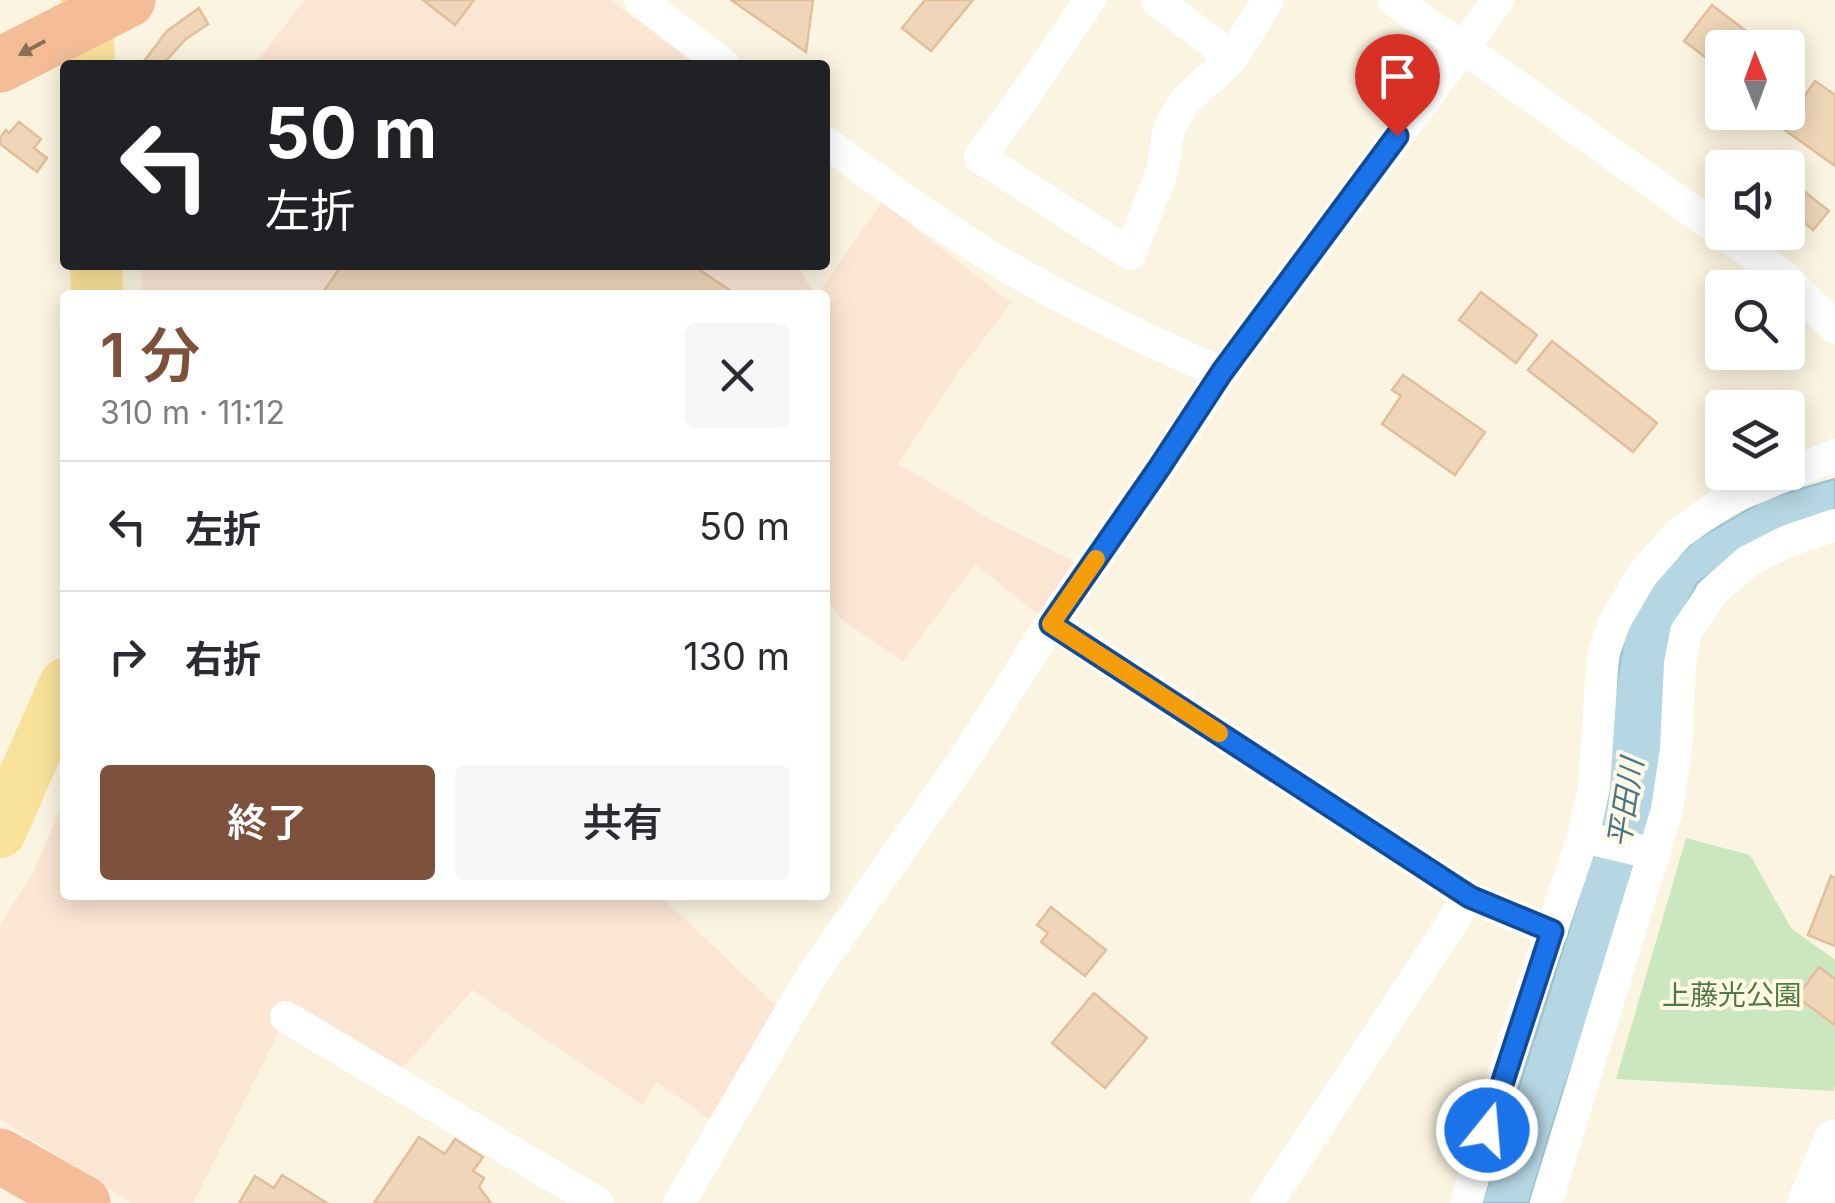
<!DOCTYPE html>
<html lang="ja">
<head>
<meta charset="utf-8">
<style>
  body { margin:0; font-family:Inter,"Noto Sans JP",sans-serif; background:#f7f7f7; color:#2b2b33; height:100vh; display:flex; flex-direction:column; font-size:38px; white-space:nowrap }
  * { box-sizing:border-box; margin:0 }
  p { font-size:32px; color:#7c7c81 }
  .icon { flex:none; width:55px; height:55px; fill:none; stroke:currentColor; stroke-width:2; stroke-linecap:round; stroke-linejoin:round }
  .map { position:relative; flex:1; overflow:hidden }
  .sheet { position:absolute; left:60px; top:290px; width:770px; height:610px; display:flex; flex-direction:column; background:#fff; border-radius:10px; box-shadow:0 5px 25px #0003 }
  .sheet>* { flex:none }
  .guide { position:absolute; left:60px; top:60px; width:770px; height:210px; border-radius:10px; box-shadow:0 5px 25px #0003; background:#202124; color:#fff; overflow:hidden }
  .needle { width:65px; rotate:359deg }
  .buttons { position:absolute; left:1705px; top:30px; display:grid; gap:20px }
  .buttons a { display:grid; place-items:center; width:100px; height:100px; border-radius:10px; background:#fff; box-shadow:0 5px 25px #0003; font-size:50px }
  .pin { position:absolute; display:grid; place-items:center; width:85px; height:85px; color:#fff; margin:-102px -42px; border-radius:50% 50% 50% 0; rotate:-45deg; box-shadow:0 0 10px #0007 }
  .pin .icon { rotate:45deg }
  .me { position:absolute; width:110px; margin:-55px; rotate:17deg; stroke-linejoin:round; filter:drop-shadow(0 0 8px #0008) }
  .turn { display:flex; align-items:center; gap:35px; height:210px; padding:0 40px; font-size:45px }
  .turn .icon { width:130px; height:130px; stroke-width:2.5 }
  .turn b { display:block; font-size:70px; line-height:85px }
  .round { display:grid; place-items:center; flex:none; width:105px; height:105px; border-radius:10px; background:#f7f7f7 }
  .summary { display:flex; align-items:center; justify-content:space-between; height:170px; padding:0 40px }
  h1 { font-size:60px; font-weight:600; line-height:75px; color:#7d513c }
  .cta { display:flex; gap:20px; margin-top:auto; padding:20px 40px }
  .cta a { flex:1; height:115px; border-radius:10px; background:#7d513c; color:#fff; font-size:40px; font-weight:600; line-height:115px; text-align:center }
  .cta a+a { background:#f7f7f7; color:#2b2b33 }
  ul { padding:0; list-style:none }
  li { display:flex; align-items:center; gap:30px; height:130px; padding:0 40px; border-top:2px solid #e1e1e2 }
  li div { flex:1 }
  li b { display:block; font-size:38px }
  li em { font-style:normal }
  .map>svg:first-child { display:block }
  .commercial { fill:#fbe5d3 }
  .green { fill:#cae7bf }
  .water { fill:#b5d6e3; stroke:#9cc4d5; stroke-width:2.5 }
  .building { fill:#efd6b8; stroke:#e1bf99; stroke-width:2.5 }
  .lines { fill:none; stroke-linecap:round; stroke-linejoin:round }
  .street { stroke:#fff; stroke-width:32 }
  .secondary { stroke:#fff; stroke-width:45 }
  .primary { stroke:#f8e299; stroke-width:52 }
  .highway { stroke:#f4bd98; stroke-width:55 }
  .oneway { fill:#8a6f58 }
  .route-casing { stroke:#114b97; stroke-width:25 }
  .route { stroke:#1a73e8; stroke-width:18 }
  .slow { stroke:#f59e0b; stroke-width:18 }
  .labels { text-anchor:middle; stroke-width:8; stroke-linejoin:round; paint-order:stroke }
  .park-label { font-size:28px; fill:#4d7b43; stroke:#fef8e5 }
  .water-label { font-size:30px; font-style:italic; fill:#46768a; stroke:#fef8e5 }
</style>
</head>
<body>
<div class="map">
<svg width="1835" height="1203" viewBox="0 0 1835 1203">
  <rect width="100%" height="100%" fill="#fbf4e0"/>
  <g class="commercial">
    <polygon points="305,0 610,0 697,65 254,65"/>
    <polygon points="882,202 1011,303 956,375 898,464 997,523 1088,569 1048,622 975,564 903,661 842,620 825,598 825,295 817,295"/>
    <polygon points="141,265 798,265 814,295 142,295"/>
    <polygon points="65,799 65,895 659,895 783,1012 713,1121 656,1082 642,1105 473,990 395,1076 286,1017 193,1203 132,1203 0,1119 0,925 32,875"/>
  </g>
  <polygon class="green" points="1686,838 1750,855 1791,928 1835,960 1835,1086 1833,1091 1616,1079"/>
  <polygon class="water" points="1835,479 1835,513 1752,545 1697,583 1669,641 1665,758 1630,908 1562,1094 1529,1203 1482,1203 1569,930 1607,799 1613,705 1625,632 1656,576 1696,540 1766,499"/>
  <g class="building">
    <polygon points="423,0 474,0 455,25"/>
    <polygon points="731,0 813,0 806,52"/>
    <polygon points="925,0 973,0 931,51 902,28"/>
    <polygon points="1712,5 1768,48 1722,48 1722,70 1684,41"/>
    <polygon points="199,8 208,24 186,39 162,65 141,65 167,31"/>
    <polygon points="1788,63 1802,74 1788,92"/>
    <polygon points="1815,81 1835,95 1835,166 1782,128"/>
    <polygon points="19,122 41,139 34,148 47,158 37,172 0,144 0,138 6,130 9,133"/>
    <polygon points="1796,185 1829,211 1813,230 1788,210 1788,196"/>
    <polygon points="342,265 692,265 737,295 321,295"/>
    <polygon points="1481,292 1537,335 1516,363 1459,320"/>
    <polygon points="1552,341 1657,423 1633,452 1528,370"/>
    <polygon points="1403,375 1485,432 1455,475 1382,424 1401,396 1392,390"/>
    <polygon points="1831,876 1835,878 1835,946 1808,935"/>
    <polygon points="1051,907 1106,950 1085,976 1041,942 1048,933 1037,925"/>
    <polygon points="1819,967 1835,979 1835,1025 1797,997"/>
    <polygon points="1094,993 1147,1038 1105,1088 1052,1043"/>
    <polygon points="419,1137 445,1154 455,1139 483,1157 473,1171 484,1178 479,1187 491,1203 374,1203"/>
    <polygon points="282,1175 327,1203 239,1203 255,1176 274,1188"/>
  </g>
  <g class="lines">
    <g class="street">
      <polyline points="640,0 724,65"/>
      <polyline points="1090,0 1030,88 980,157 1130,254 1162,172 1169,128 1185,101 1232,58 1268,0"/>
      <polyline points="1157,0 1232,58"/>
      <polyline points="1393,0 1462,47 1785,277 1835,328"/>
      <path d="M825,142C887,187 949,233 1015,271C1082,310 1151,342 1222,373"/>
      <polyline points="1051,623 1469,897 1267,1203"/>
      <polyline points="1583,837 1655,854"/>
      <polyline points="1469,897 1552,931"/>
      <polyline points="286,1017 598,1203"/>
      <polyline points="679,1203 812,975 967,755 1051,623 1159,469 1222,373 1498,0"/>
      <polyline points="1466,1203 1508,1059 1583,837 1594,787 1603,654 1615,621 1642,575 1678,534 1726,500 1835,455"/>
      <polyline points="1546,1203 1667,810 1676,749 1680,664 1686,632 1713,592 1748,561 1788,541 1835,525"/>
    </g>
    <polyline class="secondary" points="1810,1203 1835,1142"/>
    <g class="primary">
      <polyline points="87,0 89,65"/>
      <polyline points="96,265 97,295"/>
      <polyline points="0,832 65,684"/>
    </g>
    <g class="highway">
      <polyline points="0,65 128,0"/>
      <polyline points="0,1156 83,1203"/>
    </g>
  </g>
  <defs><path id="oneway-solid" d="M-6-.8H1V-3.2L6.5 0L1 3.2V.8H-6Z" transform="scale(2.5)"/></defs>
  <use class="oneway" href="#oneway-solid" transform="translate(32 48) rotate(152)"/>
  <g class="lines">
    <defs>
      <polyline id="route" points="1397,136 1222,372 1159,468 1051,624 1470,897 1552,931 1487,1130"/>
    </defs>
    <use href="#route" class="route-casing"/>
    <use href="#route" class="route"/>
    <polyline class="slow" points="1096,559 1051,624 1219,733"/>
  </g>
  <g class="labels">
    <g class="park-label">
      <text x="1732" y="1005">上藤光公園</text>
    </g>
    <g class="water-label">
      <text transform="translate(1626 803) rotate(-81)" y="10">平田川</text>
    </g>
  </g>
</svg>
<div class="buttons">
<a><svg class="needle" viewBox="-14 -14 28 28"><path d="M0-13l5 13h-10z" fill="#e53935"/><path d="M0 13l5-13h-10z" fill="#7c7c81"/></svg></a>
<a><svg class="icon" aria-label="sound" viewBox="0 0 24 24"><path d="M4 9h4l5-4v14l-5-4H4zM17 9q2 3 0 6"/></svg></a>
<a><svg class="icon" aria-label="search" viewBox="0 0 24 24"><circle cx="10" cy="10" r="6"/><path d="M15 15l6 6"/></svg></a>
<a><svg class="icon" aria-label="layers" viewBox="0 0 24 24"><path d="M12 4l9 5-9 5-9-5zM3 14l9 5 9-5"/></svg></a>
</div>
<div class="pin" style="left:1397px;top:136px;background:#d93025"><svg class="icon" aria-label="arrive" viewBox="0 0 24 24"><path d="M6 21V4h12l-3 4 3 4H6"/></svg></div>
<svg class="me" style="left:1487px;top:1130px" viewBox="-20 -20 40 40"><circle r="17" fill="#1a73e8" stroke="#fff" stroke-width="3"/><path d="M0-11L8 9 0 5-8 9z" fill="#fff"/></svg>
<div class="guide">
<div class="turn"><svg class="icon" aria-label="left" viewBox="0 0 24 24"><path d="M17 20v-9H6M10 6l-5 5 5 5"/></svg><div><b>50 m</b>左折</div></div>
</div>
<section class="sheet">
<div class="summary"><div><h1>1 分</h1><p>310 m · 11:12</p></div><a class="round"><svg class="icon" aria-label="close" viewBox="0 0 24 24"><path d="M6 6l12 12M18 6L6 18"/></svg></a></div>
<ul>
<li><svg class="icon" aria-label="left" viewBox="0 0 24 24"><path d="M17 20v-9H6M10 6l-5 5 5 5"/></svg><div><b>左折</b></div><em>50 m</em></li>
<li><svg class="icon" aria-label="right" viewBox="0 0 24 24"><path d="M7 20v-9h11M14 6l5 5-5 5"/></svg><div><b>右折</b></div><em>130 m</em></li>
</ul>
<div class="cta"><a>終了</a><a>共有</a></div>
</section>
</div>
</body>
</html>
